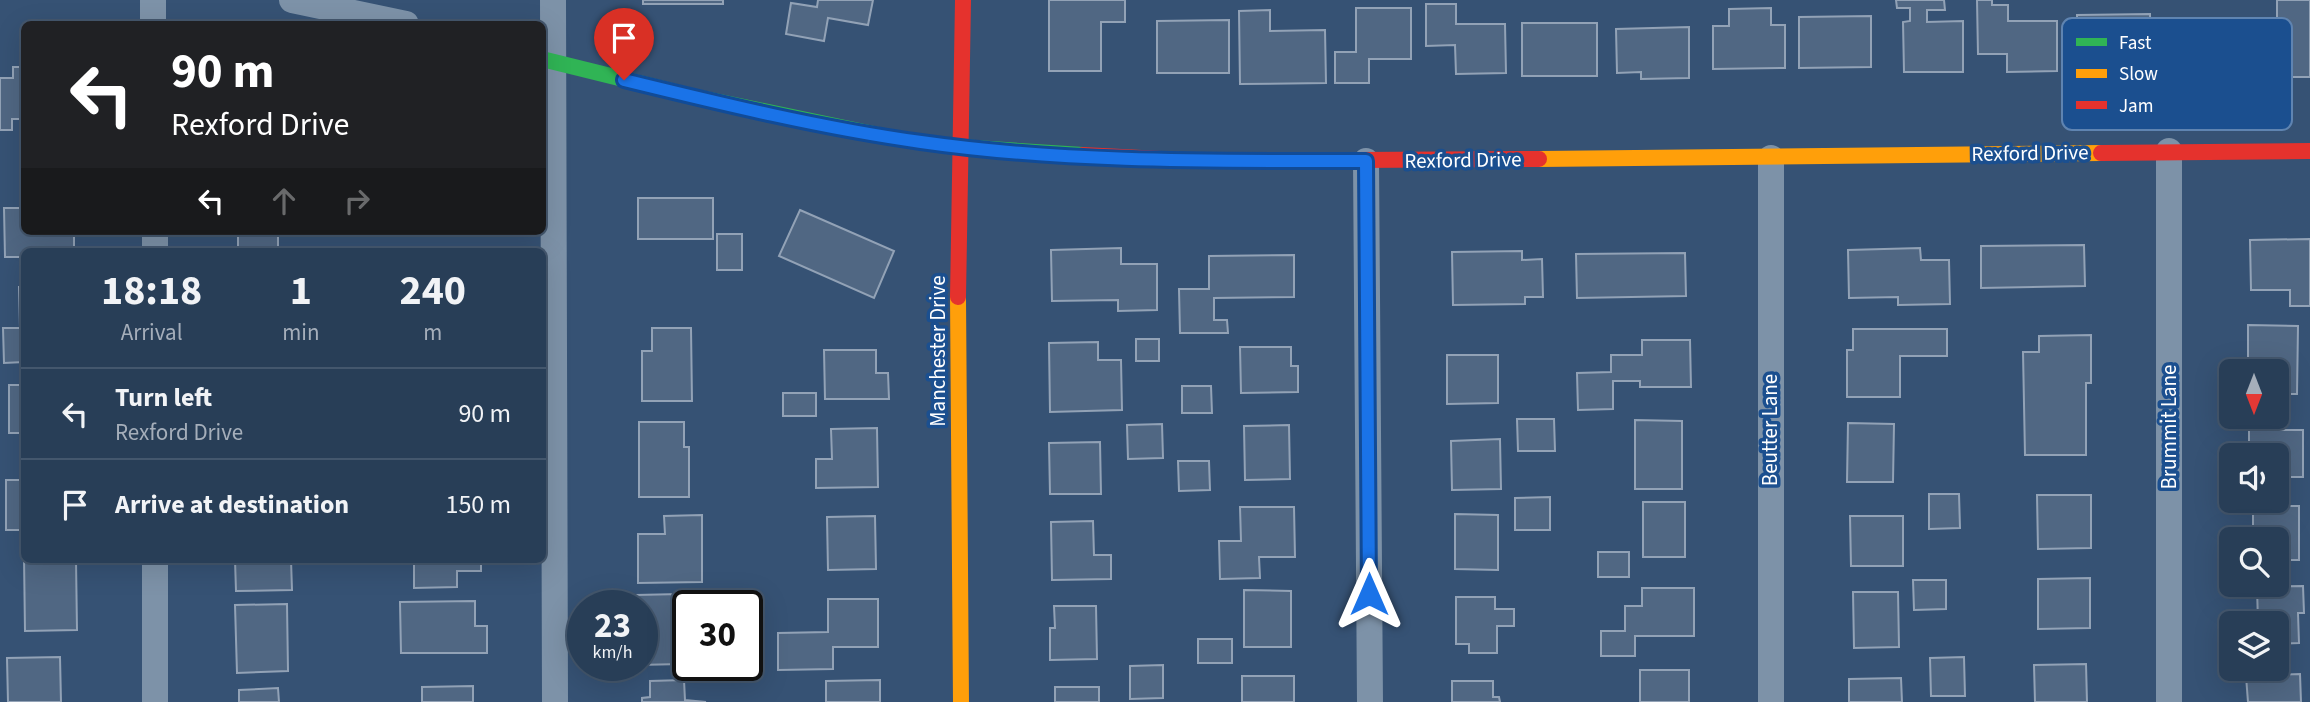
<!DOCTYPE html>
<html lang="en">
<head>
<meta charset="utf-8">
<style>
  body { margin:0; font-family:"Source Sans 3",sans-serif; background:#344961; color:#f1f3f6; height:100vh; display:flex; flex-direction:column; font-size:26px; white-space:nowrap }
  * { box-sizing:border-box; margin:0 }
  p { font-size:23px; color:#a5aeba }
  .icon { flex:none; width:38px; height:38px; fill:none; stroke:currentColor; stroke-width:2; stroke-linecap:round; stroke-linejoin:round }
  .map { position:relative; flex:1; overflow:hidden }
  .side { position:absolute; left:21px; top:248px; width:525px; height:315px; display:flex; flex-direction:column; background:#283e57; border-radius:10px; box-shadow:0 7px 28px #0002,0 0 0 2px #44576d }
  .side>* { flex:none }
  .top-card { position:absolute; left:21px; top:21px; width:525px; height:214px; border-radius:10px; box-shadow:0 7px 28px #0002,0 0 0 2px #44576d; background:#202124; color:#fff; overflow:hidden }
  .needle { width:46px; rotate:180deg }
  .buttons { position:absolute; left:2219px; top:359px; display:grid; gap:14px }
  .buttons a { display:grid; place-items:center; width:70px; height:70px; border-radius:10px; background:#283e57; box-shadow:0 7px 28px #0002,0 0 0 2px #44576d; font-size:35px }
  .speed { position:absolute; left:567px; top:590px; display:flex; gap:14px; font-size:35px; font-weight:700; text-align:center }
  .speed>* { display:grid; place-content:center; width:91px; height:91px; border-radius:50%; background:#283e57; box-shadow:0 7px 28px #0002,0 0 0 2px #44576d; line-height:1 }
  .speed small { font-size:18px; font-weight:400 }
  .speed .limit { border:4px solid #111; border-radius:10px; background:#fff; color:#111 }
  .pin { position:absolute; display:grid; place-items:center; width:60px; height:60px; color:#fff; margin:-72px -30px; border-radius:50% 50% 50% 0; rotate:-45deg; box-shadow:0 0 7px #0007 }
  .pin .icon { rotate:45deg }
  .me { position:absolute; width:77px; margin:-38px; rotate:0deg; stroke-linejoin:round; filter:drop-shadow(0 0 5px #0008) }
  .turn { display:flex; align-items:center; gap:24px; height:147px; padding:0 35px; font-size:32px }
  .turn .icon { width:91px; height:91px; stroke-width:2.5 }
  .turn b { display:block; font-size:49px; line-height:60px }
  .lanes { display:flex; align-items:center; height:66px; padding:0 35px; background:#0003; justify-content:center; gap:35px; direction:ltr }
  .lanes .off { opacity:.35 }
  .eta { display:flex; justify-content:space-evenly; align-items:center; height:119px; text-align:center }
  .eta b { font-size:42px; font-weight:700; line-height:49px }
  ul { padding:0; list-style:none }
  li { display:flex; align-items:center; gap:21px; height:91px; padding:0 35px; border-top:2px solid #44576d }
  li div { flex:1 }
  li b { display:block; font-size:26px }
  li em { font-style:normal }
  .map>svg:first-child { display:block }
  .building { fill:#506783; stroke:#92a2b6; stroke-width:2 }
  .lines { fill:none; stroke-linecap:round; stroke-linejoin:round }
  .street { stroke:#7d92a8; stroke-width:26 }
  .fast { stroke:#30b455; stroke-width:16 }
  .slow { stroke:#ff9f0a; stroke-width:16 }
  .jam { stroke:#e5322d; stroke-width:16 }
  .route-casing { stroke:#114b97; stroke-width:18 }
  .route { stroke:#1a73e8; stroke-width:12 }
  .labels { text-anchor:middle; stroke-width:7; stroke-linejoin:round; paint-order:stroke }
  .street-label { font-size:21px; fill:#fff; stroke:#1b4f8f }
  .key { fill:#1b4f8f; stroke:#5f84b1; stroke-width:2 }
  .key-label { font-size:19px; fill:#fff }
</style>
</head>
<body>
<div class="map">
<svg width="2310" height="702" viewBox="0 0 2310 702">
  <rect width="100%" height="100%" fill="#365274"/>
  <g class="building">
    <rect x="643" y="0" width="80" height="4"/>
    <polygon points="818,0 873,0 868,25 828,18 824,41 786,34 791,3 817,7"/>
    <polygon points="1049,0 1125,0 1125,22 1101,22 1101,71 1049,71"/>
    <polygon points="1896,0 1944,0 1945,10 1927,10 1927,22 1963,21 1963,72 1904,72 1903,22 1910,21 1910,8 1897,8"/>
    <polygon points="1977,0 1992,0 1992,5 2008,5 2008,21 2057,21 2057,71 2007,72 2007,54 1978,54"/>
    <rect x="2277" y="0" width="33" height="77"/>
    <polygon points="1426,4 1456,4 1456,24 1505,24 1506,73 1456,74 1455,45 1426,46"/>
    <polygon points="1356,8 1411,8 1411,59 1369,59 1369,83 1335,83 1335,52 1356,52"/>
    <polygon points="1771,8 1771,25 1785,25 1785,68 1713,69 1713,26 1729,26 1729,9"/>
    <polygon points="1270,10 1270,31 1325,30 1326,83 1240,84 1239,11"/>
    <polygon points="2150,14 2151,67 2078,68 2077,15"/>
    <polygon points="1871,16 1871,67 1799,68 1799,17"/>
    <polygon points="1229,20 1229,73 1157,73 1157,21"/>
    <rect x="1522" y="23" width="75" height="53"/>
    <polygon points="1689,27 1689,78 1641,79 1641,72 1617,73 1616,29"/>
    <polygon points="13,67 24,67 24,119 12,119 12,130 0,130 0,78 13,78"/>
    <rect x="638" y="198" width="75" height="41"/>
    <polygon points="4,208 24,208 24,231 74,231 74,252 24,252 24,257 5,257"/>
    <polygon points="800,210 894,251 874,298 779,256"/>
    <polygon points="238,231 278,231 278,249 305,249 305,252 238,252"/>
    <rect x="717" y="234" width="25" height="36"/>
    <polygon points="2310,239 2310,306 2290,306 2290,290 2251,290 2250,240"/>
    <polygon points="2084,245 2085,286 1981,288 1981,246"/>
    <polygon points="1121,248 1121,264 1157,264 1157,310 1118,311 1118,300 1052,301 1051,250"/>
    <polygon points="1920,248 1921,260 1949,260 1950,304 1898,305 1898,297 1849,298 1848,250"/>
    <polygon points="1522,251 1522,260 1542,259 1543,297 1525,297 1525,304 1453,305 1452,252"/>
    <polygon points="1685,253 1686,296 1577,298 1576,254"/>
    <polygon points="1294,255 1294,297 1214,298 1214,320 1227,320 1228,333 1180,333 1179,289 1209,289 1209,256"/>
    <polygon points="19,287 24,287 24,362 4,363 3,328 20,328"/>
    <polygon points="2248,325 2298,326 2297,394 2277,394 2277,371 2248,371"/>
    <polygon points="652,328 691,328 692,401 642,401 642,351 652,351"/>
    <polygon points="1853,329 1947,329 1947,356 1900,356 1900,397 1847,397 1847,350 1853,350"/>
    <polygon points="2091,335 2091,383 2086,383 2086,455 2025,455 2023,352 2039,352 2039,336"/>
    <rect x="1136" y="339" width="23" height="22"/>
    <polygon points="1642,340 1690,340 1691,387 1640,387 1640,381 1613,381 1613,409 1578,410 1577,373 1611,372 1611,355 1642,355"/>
    <polygon points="1098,342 1098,360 1121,360 1122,410 1050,412 1049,343"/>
    <polygon points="1240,347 1291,347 1291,366 1298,366 1298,392 1241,393"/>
    <polygon points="824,350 876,350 876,373 888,373 889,399 825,399"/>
    <polygon points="1447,355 1498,355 1498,403 1447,404"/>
    <rect x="9" y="385" width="15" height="48"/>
    <polygon points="1182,386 1211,386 1212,413 1182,413"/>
    <rect x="783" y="393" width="33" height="23"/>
    <polygon points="1517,419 1554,419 1555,451 1518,451"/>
    <polygon points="1635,420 1682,421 1682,489 1635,489"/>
    <polygon points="639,422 684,422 684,447 689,447 689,497 639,497"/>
    <polygon points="1848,423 1894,424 1893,482 1847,482"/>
    <polygon points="2266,423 2266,430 2303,430 2303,477 2277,477 2277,455 2249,455 2249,424"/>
    <polygon points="1162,424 1163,458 1128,459 1127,425"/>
    <polygon points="1289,425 1290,479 1245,480 1244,426"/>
    <polygon points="877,428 878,487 816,488 816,459 832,459 831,429"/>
    <polygon points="1500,439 1501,489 1452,490 1451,441"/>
    <polygon points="1100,442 1101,494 1050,494 1049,443"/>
    <polygon points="1178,461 1209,461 1210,490 1179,491"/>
    <rect x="6" y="480" width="18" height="50"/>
    <polygon points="1929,494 1959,494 1960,528 1929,529"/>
    <polygon points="2037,495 2091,495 2091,548 2038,549"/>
    <polygon points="1550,497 1550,530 1515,530 1515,498"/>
    <rect x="1643" y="502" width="42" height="55"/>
    <polygon points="2253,506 2299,506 2299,560 2277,560 2277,539 2253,539"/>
    <polygon points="1240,507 1294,507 1295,557 1259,557 1260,578 1220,579 1219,541 1241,541"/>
    <polygon points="1455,514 1498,515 1498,570 1455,569"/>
    <polygon points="702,515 702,582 638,583 638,534 665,534 664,516"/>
    <polygon points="875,516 876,569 828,570 827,517"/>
    <polygon points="1850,516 1903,516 1903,566 1851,566"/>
    <polygon points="1093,521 1094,555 1111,555 1111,579 1052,580 1051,522"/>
    <rect x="1598" y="552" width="31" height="25"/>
    <polygon points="24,557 24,560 76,560 77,630 25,631"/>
    <polygon points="235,560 291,560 292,590 236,591"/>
    <polygon points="414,560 481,560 481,571 457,571 457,587 414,588"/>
    <polygon points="2090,578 2090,628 2038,629 2038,579"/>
    <polygon points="1913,580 1946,580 1946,609 1914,610"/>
    <polygon points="2303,586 2304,613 2298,613 2299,643 2277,644 2277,623 2258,623 2257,587"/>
    <polygon points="1642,588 1694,588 1694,636 1635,636 1635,656 1601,656 1601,631 1625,631 1625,606 1642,606"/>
    <polygon points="1244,590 1291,591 1291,647 1244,647"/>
    <polygon points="1853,592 1898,592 1899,647 1854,648"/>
    <polygon points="680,594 681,664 637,665 642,665 642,606 636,606 636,595"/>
    <polygon points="1456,597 1495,597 1495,609 1514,609 1514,626 1497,626 1497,653 1469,653 1469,644 1456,644"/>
    <polygon points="828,599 878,599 878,647 833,647 833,669 778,670 778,633 828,632"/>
    <polygon points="475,601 475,626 487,626 487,653 401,653 400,602"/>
    <polygon points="287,604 288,671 237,673 235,605"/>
    <polygon points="1054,606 1096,606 1097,659 1050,660 1050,628 1055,628"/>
    <rect x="1198" y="639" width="34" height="24"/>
    <polygon points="60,657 61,702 8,702 7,658"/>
    <polygon points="1964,657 1965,696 1931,696 1930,658"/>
    <polygon points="2086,664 2087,702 2035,702 2034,665"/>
    <polygon points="1163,665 1163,698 1130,699 1130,666"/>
    <rect x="1640" y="670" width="49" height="32"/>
    <polygon points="2300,674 2301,702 2248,702 2246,676"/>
    <rect x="1242" y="676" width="52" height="26"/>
    <polygon points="1901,678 1902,702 1849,702 1849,679"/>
    <polygon points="684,680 685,700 706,702 642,702 642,698 650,697 650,681"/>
    <polygon points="880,680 880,702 826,702 826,681"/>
    <polygon points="1452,681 1493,681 1493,697 1499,697 1500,702 1452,702"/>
    <polygon points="473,686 473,702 422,702 422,687"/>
    <rect x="1055" y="687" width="44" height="15"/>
    <polygon points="278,688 279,702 239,702 239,690"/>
  </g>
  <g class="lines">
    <g class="street">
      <polyline points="153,0 153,24"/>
      <polyline points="292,0 406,24"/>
      <polyline points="553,0 555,702"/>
      <polyline points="2169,151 2169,702"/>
      <polyline points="1771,158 1771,702"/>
      <polyline points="1366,161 1370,702"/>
      <polyline points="155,231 155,252"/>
      <polyline points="155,560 155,702"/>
    </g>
    <polyline class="fast" points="542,59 696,97 893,138 960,147 1083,155"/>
    <g class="slow">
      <polyline points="1539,159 2101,153"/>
      <polyline points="958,297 961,702"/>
    </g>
    <g class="jam">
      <polyline points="2101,153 2310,151"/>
      <polyline points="1083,155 1200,161 1539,159"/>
      <polyline points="958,297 963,0"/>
    </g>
  </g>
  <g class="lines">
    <defs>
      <path id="route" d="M624,80C722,104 821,128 921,142C1067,163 1218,161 1366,161L1369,594"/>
    </defs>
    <use href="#route" class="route-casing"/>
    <use href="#route" class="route"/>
  </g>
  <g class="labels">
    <g class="street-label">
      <text transform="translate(2030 153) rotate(-1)" y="7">Rexford Drive</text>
      <text transform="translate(1463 160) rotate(-1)" y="7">Rexford Drive</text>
      <text transform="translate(938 351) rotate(-90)" y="7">Manchester Drive</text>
      <text transform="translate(2169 427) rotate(-90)" y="7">Brummit Lane</text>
      <text transform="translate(1770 430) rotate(-90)" y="7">Beutter Lane</text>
    </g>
  </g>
  <rect x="2062" y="18" width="230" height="112" rx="10" class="key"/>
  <rect x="2076" y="38" width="31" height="8" fill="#30b455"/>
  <rect x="2076" y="69" width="31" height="9" fill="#ff9f0a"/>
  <rect x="2076" y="101" width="31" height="8" fill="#e5322d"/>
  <g class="key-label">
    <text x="2119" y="49">Fast</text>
    <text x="2119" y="80">Slow</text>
    <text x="2119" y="112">Jam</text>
  </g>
</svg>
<div class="buttons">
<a><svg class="needle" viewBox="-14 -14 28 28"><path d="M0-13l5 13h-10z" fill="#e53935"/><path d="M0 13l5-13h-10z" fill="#a5aeba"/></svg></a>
<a><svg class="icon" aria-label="sound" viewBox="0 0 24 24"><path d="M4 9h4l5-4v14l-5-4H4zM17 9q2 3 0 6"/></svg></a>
<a><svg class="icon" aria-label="search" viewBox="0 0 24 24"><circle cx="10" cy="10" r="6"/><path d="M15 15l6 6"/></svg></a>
<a><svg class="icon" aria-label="layers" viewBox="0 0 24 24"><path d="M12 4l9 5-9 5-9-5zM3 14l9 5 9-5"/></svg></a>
</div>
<div class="speed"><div>23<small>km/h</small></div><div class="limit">30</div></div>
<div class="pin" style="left:624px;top:80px;background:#d93025"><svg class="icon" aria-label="arrive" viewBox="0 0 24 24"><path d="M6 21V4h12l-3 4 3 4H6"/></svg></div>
<svg class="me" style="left:1369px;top:594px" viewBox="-20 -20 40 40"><path d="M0-17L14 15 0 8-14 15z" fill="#1a73e8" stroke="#fff" stroke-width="4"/></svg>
<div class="top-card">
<div class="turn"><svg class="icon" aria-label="left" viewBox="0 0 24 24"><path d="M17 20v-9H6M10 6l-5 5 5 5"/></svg><div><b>90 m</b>Rexford Drive</div></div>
<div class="lanes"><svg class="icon" aria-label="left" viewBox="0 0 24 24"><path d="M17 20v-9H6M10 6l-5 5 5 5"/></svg><svg class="icon off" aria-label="ahead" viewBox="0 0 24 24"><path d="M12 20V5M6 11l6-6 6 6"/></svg><svg class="icon off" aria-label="right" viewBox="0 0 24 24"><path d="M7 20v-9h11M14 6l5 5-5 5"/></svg></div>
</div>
<section class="side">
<div class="eta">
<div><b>18:18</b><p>Arrival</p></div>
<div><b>1</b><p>min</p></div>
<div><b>240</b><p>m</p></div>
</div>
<ul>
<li><svg class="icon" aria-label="left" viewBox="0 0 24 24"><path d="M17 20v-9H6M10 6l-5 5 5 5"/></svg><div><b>Turn left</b><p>Rexford Drive</p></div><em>90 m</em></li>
<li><svg class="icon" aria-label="arrive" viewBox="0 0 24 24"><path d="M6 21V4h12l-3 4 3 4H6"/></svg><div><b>Arrive at destination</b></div><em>150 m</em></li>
</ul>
</section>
</div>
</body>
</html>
